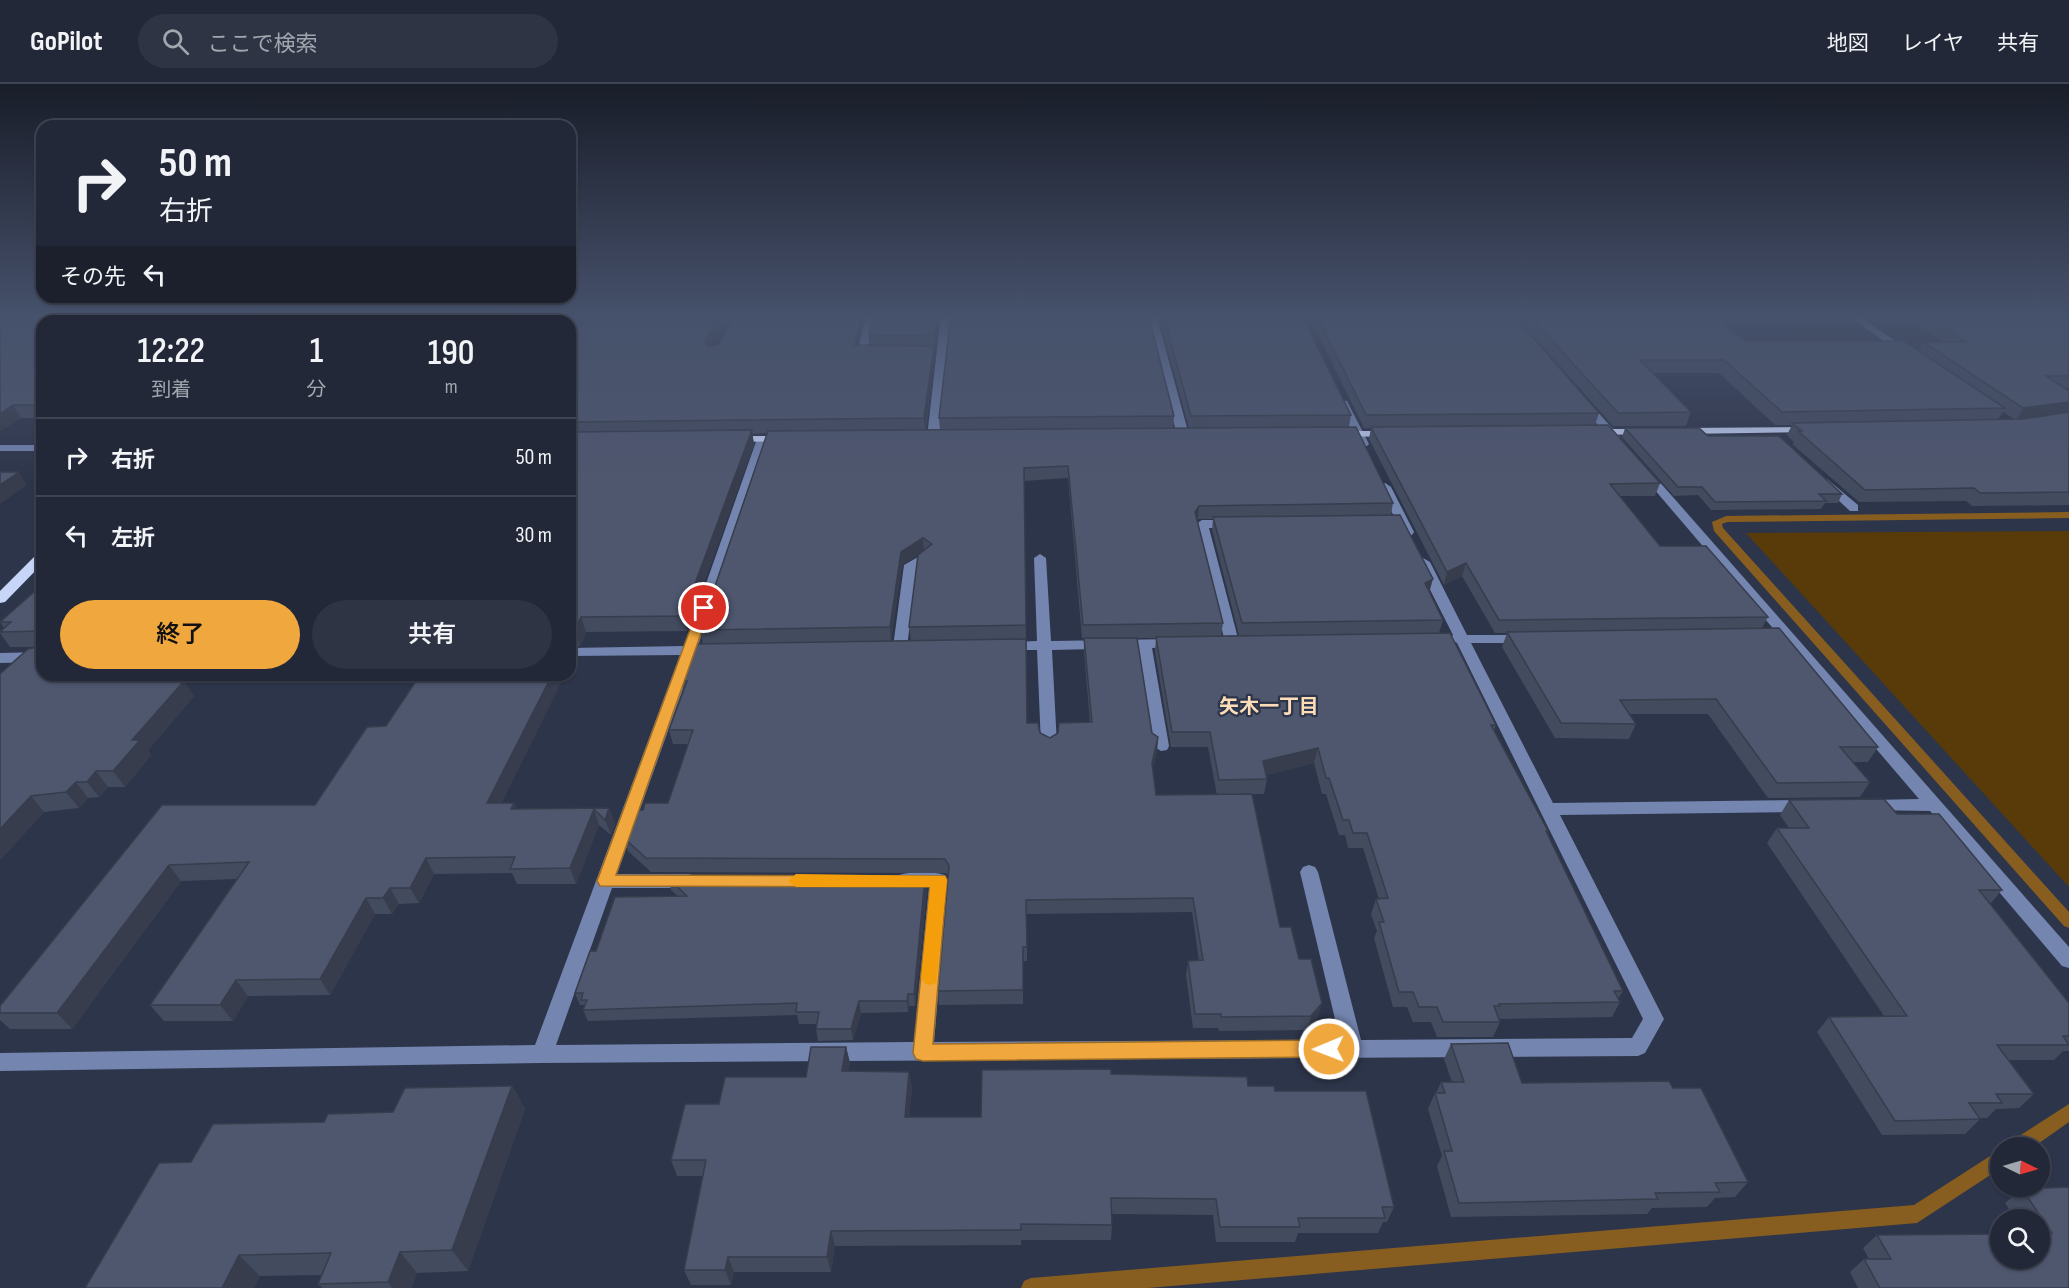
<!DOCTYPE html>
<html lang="ja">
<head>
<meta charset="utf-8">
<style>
  body { margin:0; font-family:"Sofia Sans Condensed","Noto Sans JP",sans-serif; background:#2e3443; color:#f1f3f6; height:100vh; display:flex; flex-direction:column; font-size:22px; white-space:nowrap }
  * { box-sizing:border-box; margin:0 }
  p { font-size:20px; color:#a2a6ae }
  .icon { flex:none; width:33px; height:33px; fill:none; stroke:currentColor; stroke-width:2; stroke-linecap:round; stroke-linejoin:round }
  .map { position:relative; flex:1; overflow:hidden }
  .panel { position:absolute; left:36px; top:231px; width:540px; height:366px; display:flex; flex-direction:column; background:#222838; border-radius:18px; box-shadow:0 2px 4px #0004,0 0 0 2px #3f4453 }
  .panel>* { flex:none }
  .top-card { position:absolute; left:36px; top:36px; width:540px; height:183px; border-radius:18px; box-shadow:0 2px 4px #0004,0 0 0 2px #3f4453; background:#222838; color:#f1f3f6; overflow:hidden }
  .needle { width:39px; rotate:95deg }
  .buttons { position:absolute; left:1990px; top:1053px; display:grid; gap:12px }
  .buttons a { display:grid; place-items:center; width:60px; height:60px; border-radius:50%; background:#222838; box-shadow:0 2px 4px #0004,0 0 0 2px #3f4453; font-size:30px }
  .pin { position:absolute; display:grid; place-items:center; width:51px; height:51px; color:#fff; margin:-26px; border:3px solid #fff; border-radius:50%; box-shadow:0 2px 6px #0007 }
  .me { position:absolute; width:66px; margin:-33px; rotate:269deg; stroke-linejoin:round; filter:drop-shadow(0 0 4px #0008) }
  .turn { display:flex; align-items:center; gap:21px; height:126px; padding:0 24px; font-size:27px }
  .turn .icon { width:78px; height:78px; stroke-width:2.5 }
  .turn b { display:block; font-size:42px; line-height:51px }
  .then { display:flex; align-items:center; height:57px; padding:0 24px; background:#0003; gap:12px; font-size:22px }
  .eta { display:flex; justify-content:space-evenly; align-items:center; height:102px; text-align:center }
  .eta b { font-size:36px; font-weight:600; line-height:42px }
  .cta { display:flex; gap:12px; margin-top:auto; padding:12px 24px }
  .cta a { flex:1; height:69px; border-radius:36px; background:#efa73e; color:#111; font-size:24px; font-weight:600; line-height:69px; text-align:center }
  .cta a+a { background:#2e3443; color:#f1f3f6 }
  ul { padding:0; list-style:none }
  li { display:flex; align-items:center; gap:18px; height:78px; padding:0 24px; border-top:2px solid #3f4453 }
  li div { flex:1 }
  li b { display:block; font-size:22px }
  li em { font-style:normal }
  header { display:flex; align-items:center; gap:36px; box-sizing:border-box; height:84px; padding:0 30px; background:#222838; border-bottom:2px solid #3f4453 }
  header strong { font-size:28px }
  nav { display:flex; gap:33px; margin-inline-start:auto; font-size:21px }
  .search { width:420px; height:54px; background:#2e3443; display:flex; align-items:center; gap:15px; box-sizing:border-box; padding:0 21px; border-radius:33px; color:#a2a6ae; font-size:22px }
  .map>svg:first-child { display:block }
  .green { fill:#593a09 }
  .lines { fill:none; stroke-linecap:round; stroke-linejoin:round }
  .stream { fill:#875d20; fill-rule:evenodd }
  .minor { fill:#7485b0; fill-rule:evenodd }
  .major { fill:#c7d5f9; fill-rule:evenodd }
  .wall { fill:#434b5f; fill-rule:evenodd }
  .shaded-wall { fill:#373d4d }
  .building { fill:#4e576e; stroke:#373d4d; stroke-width:1.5 }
  .route { fill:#efa73e; stroke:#9b6d28; stroke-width:1.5 }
  .slow { fill:#f59e0b }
  .labels { text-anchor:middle; stroke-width:4.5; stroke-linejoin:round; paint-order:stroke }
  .neighbourhood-label { font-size:20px; font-weight:bold; fill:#fcddb8; stroke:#2d354a }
</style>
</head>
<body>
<header>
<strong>GoPilot</strong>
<div class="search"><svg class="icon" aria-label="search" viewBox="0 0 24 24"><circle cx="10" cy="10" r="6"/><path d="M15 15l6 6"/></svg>ここで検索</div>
<nav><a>地図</a><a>レイヤ</a><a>共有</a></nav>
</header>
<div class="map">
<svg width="2069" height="1204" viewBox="0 0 2069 1204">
  <rect width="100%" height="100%" fill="#2d354a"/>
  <polygon class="green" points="2069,447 2069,803 1746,449"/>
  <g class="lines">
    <g class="stream">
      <polygon points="2069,428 2069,434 1727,438 1722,440 1723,444 2069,828 2069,844 2064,842 1714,447 1712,438 1726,432"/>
      <polygon points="2069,1020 2069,1038 2032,1064 2007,1064 2010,1058"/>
      <polygon points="2001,1065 2001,1084 1917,1139 1148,1204 1021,1204 1024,1197 1031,1194 1914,1121"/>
    </g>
    <g class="minor">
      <polygon points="194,230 204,230 201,237 191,237"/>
      <polygon points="866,230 876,230 867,267 875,270 861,273 856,270"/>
      <polygon points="941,230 951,230 939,353 933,356 927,353"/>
      <polygon points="1146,230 1156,230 1189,351 1187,353 1179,353 1177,351"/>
      <polygon points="1845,230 1856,230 1911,268 1903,270"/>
      <polygon points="1338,315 1347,317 1369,360 1367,362 1359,362 1357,360 1337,317"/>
      <polygon points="1580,317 1588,317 1620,353 1620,357 1612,357 1580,321"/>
      <path d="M763,352L769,355L698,562H712L719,566L712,570L695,571L617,790H689L695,792L698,797L695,802L689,804H612L556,961L914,958L929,803L899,801L896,796L899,791C912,787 932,787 945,791L948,796L934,958L1340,956L1300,788L1303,783L1309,781L1315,783L1318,788L1361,956L1632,954L1643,935L1457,559L1449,555L1453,551L1416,478L1423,474L1430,478L1467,551H1525L1532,555L1525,559H1471L1553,719L1806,716L1812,718L1814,722L1812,726L1806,728L1560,731L1664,935L1645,969L1638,972L542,979L0,987V969L535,961L680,571L570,572V564L684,562L757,355Z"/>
      <rect x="0" y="361" width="42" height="6"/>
      <polygon points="1646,386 1650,387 2069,863 2069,884 2062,882 1930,727 1866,726 1864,722 1866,718 1872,716 1919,715 1642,391 1640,389"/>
      <polygon points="1827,395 1858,421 1858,427 1850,427 1823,402 1821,399"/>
      <polygon points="1385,399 1391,403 1414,448 1412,451 1408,452 1402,448 1379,403"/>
      <polygon points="1202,436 1232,436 1238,440 1232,444 1209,444 1239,558 1237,561 1232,562 1225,558 1196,440"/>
      <polygon points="925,469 931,473 917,483 907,563 905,566 895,566 893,563 904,481"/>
      <polygon points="1040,470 1046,474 1051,557 1174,555 1181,559 1174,563 1152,564 1169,662 1167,666 1161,667 1153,662 1138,564 1052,566 1057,661 1055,665 1043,665 1041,661 1037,566 1006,566 999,562 1006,558 1037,557 1034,474"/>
      <polygon points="42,568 42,578 0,579 0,569"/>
    </g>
    <g class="major">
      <polygon points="1809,343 1813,344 1813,348 1683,350 1678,347 1683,344"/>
      <polygon points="1596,345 1644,345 1649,348 1644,351 1592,350 1591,348"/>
      <polygon points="1341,347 1389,347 1395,350 1389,353 1337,352 1337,348"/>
      <polygon points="786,352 790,353 790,357 735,358 729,355 735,352"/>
      <polygon points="42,469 42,480 5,518 0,519 0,507 37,470"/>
    </g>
  </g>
  <g class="wall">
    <polygon points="0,230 166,230 163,237 42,237 42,334 21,334 0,347"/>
    <path d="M589,230H728L711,262L866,230L859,261H870L869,252L939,230L935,264H934V274L926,346H940L939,334L1174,332L1173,344H1189L1158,230H1301L1351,331L1349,343L1393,419L1391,431L1443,536L1439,549L1496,641L1494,647L1548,747L1547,750L1623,907L1618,915L1620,918L1612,933L1499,935L1500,938L1493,953H1437L1431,938H1413L1407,923H1393L1374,854L1377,847L1371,830L1376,815H1379L1363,764H1348L1345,751H1339L1326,710H1322L1314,679L1266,691L1267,695L1264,710H1252L1280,843L1299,875L1318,933L1308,946L1219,947L1218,944H1193L1186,891L1188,877H1199L1192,828L1027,830V877H1023V920L939,921L938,907L948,793L946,789L651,788L628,767L623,753L643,726L668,719L688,660H673L669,646L684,608L681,598L703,560L700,546L767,349L752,350L754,360L687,547L586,548L580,562H570V256L571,255ZM1068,394L1082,554H1156L1155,567L1171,663H1208L1217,711H1156L1153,684L1157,667L1158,653L1152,649L1084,554V568L1090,638L1050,654L1040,649L1027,639L1024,397ZM1198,435H1213L1212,446L1239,551L1221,552L1223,539L1197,436ZM921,469L909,543L911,557H891L902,481Z"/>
    <polygon points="1308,230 1512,230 1599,329 1595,341 1660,399 1655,412 1620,412 1660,462 1768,533 1762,544 1878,663 1868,678 1853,678 1870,698 1860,713 1768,714 1708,630 1629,630 1636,640 1629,655 1555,654 1502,563 1507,549 1495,549 1462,492 1444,501 1369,355 1371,344 1364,344"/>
    <path d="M1514,230H1712L1745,257L1919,267L1923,258H1943L1902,230H2069V304H2065L2069,307V421L1972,422L1966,417L1859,418L1792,360L1794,358L1787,351L1792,341H1775L1719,289H1652L1691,328L1686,342H1613ZM2003,328L2014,335H1998Z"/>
    <polygon points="1625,344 1708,352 1842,410 1838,419 1825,419 1821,425 1711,426 1698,411 1674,412 1622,353"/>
    <polygon points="42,501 42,591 177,591 171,597 194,612 148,666 151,671 125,703 108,703 99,713 88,714 79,724 44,728 0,776 33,564 34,563 10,563 0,549 0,547 4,544 0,538"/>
    <polygon points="386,642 502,719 514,719 517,725 609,724 615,740 611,751 599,741 576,800 517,800 512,789 434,790 419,819 399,820 392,830 375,830 330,911 248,912 233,937 164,937 150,921 238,795 181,797 72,945 10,945 0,936 0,929 162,721 315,721"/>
    <polygon points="1789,716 1897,730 2002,806 1990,820 2069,919 2069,967 2063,967 2054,976 2008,976 2034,1010 2019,1024 1996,1025 1987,1034 1979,1034 1980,1035 1965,1050 1882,1051 1817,948 1829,933 1884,932 1767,759 1777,744 1789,744 1780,731"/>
    <polygon points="668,794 927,805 915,922 909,922 908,928 861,929 853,956 818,957 816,945 817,940 799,940 797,931 588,937 583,926 584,923 584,921 580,921 575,909 596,867 678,812 671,806"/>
    <polygon points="1451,960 1522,999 1673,1004 1748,1098 1735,1113 1715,1114 1707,1123 1652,1124 1647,1130 1451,1133 1437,1082 1442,1072 1428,1025 1435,1009 1436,1009 1441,998 1452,998 1444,975"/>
    <polygon points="846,963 850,979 848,987 909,988 912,1004 909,1033 981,1033 1111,990 1248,1002 1275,1007 1394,1123 1387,1138 1383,1138 1378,1149 1298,1149 1295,1158 1216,1158 1213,1131 1112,1130 1112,1141 1111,1156 1021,1156 1021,1161 835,1162 831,1188 734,1188 731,1201 691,1201 684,1186 703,1092 677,1092 671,1076 719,1020 806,993"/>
    <polygon points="512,1002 525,1025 468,1187 417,1189 411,1204 322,1204 318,1200 322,1191 260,1192 254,1204 85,1204 191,1078 324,1038 393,1028"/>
    <polygon points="2069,1103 2069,1204 1858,1204 1850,1188 1864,1175 1869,1175 1863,1164 1877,1151 2040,1174 2040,1136 2016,1136 2005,1119 2022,1105"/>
  </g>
  <g class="shaded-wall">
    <polygon points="155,230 166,230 163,237 151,237"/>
    <polygon points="575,230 587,230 570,253 570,237"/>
    <polygon points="719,230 728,230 707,270 705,258"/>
    <polygon points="862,230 866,230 856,273 855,261"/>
    <polygon points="937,230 939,230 935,264 934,251"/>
    <polygon points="934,262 934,274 925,348 924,334"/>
    <polygon points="2069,318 2069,328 2016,337 2023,324"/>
    <polygon points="13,321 21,334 0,347 0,330"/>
    <polygon points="752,346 754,360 687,547 683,532"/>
    <polygon points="19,388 27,401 0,420 0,401"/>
    <polygon points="1199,422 1198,435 1194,441 1195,428"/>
    <polygon points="923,454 924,467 902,481 891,557 890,543 901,468"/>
    <polygon points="1466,479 1462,492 1444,501 1447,488"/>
    <polygon points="1433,495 1429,509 1425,499"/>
    <polygon points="581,533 586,548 580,562 575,546"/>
    <polygon points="570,564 573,574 570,581"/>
    <polygon points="153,591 177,591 166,603 154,597"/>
    <polygon points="552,591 565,591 494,735 487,719"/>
    <polygon points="184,597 194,612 148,666 151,671 125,703 113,687 132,656"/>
    <polygon points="1158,653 1157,667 1151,693 1152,679"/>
    <polygon points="1318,664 1314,679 1260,693 1263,677"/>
    <polygon points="96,687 108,703 99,713 87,698"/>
    <polygon points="76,698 88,714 79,724 66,708"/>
    <polygon points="31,712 44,728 0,776 0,745"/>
    <polygon points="514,719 521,735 511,725"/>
    <polygon points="609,724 615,740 611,751 605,736"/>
    <polygon points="594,725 599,741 576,800 570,784"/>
    <polygon points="426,774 434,790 419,819 410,804"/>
    <polygon points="169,781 181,797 72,945 57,929"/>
    <polygon points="925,794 927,805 915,922 914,910"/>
    <polygon points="390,804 399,820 392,830 383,814"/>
    <polygon points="366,814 375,830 330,911 320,895"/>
    <polygon points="236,896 248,912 233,937 220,921"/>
    <polygon points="908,910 909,922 908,928 907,917"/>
    <polygon points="859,917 861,929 853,956 851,945"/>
    <polygon points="1322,919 1318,933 1308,946 1311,932"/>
    <polygon points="846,963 850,979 846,1004 842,987"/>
    <polygon points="909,988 912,1004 908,1050 905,1033"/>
    <polygon points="512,1002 525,1025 468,1187 452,1166"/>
    <polygon points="831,1147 835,1162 831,1188 827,1173"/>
    <polygon points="400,1168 417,1189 411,1204 392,1204 388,1198"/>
    <polygon points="239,1171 260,1192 254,1204 222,1204"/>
    <polygon points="728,1173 734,1188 731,1201 725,1186"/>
  </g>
  <g class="building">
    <polygon points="0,230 155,230 151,237 42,237 42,321 13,321 0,330"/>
    <polygon points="396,230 414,230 421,237 389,237"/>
    <polygon points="509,230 575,230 570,237 503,237"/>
    <polygon points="589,230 719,230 705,258 709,263 719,260 734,230 862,230 855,261 934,262 924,334 570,338 570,256 571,255"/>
    <polygon points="874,230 937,230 934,251 869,252"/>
    <polygon points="951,230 1148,230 1174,332 939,334"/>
    <polygon points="1163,230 1301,230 1351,331 1191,332"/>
    <polygon points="1316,230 1512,230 1599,329 1366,331"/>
    <polygon points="1528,230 1712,230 1745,257 1904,257 2005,324 1782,328 1724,276 1640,276 1691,328 1618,329"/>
    <polygon points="1924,230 2069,230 2069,292 2046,292 2069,307 2069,318 2023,324 1923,258 1966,258"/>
    <polygon points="2069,328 2069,408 1980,409 1974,404 1865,406 1798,347 1802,347 1792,339 2023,335"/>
    <polygon points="1608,341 1660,399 1610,400 1660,462 1706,462 1768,533 1499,536 1466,479 1447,488 1371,343"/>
    <polygon points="1356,343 1393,419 1199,422 1195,428 1223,539 1083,541 1068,382 1024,384 1026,541 909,543 918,471 932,460 923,454 901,468 890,543 700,546 768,347"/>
    <polygon points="1625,344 1699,344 1708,352 1779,352 1842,410 1819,410 1826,417 1715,418 1702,403 1678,403"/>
    <polygon points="752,346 683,532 581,533 575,546 570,547 570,348"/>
    <polygon points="0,388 19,388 0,401"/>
    <polygon points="1400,431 1433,495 1425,499 1443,536 1242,539 1213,433"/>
    <polygon points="42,501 42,547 0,548 11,538 0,538"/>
    <polygon points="1779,544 1878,663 1840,663 1870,698 1777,699 1716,615 1620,616 1636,640 1561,639 1507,548"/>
    <polygon points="1450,549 1496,641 1491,641 1548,747 1546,747 1623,907 1614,907 1620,918 1499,920 1500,922 1494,922 1500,938 1443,938 1437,923 1419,923 1413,908 1399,908 1379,838 1384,838 1376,815 1388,814 1367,749 1353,749 1349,736 1343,736 1329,694 1326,694 1318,664 1263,677 1267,695 1219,696 1210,648 1172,648 1156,553"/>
    <polygon points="42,554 42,591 153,591 152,592 159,592 154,597 184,597 132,656 140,656 113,687 96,687 87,698 76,698 66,708 31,712 0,745 0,590 28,565 33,564"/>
    <polygon points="1084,554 1137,554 1152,649 1158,653 1152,679 1156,711 1252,710 1280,843 1291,843 1299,875 1311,875 1322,919 1311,932 1221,933 1221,930 1195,930 1188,877 1203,876 1193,814 1026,816 1027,863 1023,863 1023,906 938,907 949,782 945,775 646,774 623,753 633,726 643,726 645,719 668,719 693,646 669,646 687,597 681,598 695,560 1026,555 1027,639 1038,639 1040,649 1050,654 1058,649 1059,639 1092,638"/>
    <polygon points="420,591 552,591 487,719 514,719 511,725 609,724 605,736 594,725 570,784 510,785 515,773 426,774 410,804 390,804 383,814 366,814 320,895 236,896 220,921 150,921 249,778 169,781 57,929 0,929 0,922 162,721 315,721 367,643 386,642"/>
    <polygon points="1884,715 1897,730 1939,730 2002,806 1979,806 2069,919 2069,952 2063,952 2069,961 1997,961 2034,1010 1996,1010 2002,1019 1969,1019 1980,1035 1895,1037 1829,933 1907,932 1777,744 1809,744 1789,716"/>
    <polygon points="668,794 925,794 914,910 908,910 907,917 859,917 851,945 816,945 819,928 796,928 797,919 583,926 587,916 581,916 583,909 575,909 590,867 596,867 615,813 687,812"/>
    <polygon points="1508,959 1522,999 1669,997 1673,1004 1701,1004 1748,1098 1715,1099 1720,1108 1655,1109 1658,1115 1459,1119 1444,1067 1452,1067 1435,1009 1445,1009 1441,998 1464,998 1451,960"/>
    <polygon points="811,963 846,963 842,987 909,988 905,1033 981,1033 982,986 1111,985 1111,990 1247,993 1248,1002 1274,1002 1275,1007 1366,1007 1394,1123 1382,1123 1385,1134 1298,1134 1300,1143 1220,1143 1216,1115 1111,1114 1112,1141 1021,1140 1021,1146 831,1147 827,1173 728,1173 725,1186 684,1186 706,1076 671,1076 685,1020 719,1020 725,993 806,993"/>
    <polygon points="512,1002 452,1166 400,1168 388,1198 318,1200 331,1169 239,1171 222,1204 85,1204 159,1079 191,1078 213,1040 324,1038 328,1030 393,1028 405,1004"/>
    <polygon points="2069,1103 2069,1204 1880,1204 1864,1175 1891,1175 1877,1151 2001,1150 2001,1174 2040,1174 2040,1150 2052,1149 2022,1105"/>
  </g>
  <linearGradient id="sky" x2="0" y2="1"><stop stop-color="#191d29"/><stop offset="0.58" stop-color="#46516b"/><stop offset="1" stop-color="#46516b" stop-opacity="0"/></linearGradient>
  <rect width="2069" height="399" fill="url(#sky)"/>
  <polygon class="route" points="704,521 710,524 616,791 945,792 947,796 933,960 1329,956 1336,959 1339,965 1336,971 1329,973 923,977 916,975 913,969 930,803 600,802 597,797 698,524"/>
  <polygon class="slow" points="796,790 945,792 947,796 936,899 930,901 924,899 921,894 930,803 796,803 788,797"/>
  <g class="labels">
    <g class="neighbourhood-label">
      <text x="1269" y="629">矢木一丁目</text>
    </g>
  </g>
</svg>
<div class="buttons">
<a><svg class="needle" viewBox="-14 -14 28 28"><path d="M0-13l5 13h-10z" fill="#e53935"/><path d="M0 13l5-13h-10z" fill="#a2a6ae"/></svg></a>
<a><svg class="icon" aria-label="search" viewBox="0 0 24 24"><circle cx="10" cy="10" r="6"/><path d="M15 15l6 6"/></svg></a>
</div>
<div class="pin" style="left:704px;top:524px;background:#d93025"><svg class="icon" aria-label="arrive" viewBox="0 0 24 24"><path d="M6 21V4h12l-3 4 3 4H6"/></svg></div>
<svg class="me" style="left:1329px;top:965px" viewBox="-20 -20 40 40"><circle r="17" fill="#efa73e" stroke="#fff" stroke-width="3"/><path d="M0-11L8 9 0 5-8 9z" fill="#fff"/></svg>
<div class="top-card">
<div class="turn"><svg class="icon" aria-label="right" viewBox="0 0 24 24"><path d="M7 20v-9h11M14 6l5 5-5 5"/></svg><div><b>50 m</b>右折</div></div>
<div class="then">その先<svg class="icon" aria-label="left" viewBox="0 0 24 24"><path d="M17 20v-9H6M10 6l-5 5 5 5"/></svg></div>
</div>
<section class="panel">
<div class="eta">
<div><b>12:22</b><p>到着</p></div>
<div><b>1</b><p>分</p></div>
<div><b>190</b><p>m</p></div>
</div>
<ul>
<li><svg class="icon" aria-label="right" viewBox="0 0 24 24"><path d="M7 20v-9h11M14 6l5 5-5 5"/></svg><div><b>右折</b></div><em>50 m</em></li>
<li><svg class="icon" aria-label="left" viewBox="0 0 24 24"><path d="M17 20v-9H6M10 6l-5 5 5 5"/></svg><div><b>左折</b></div><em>30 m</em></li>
</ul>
<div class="cta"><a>終了</a><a>共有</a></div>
</section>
</div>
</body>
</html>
